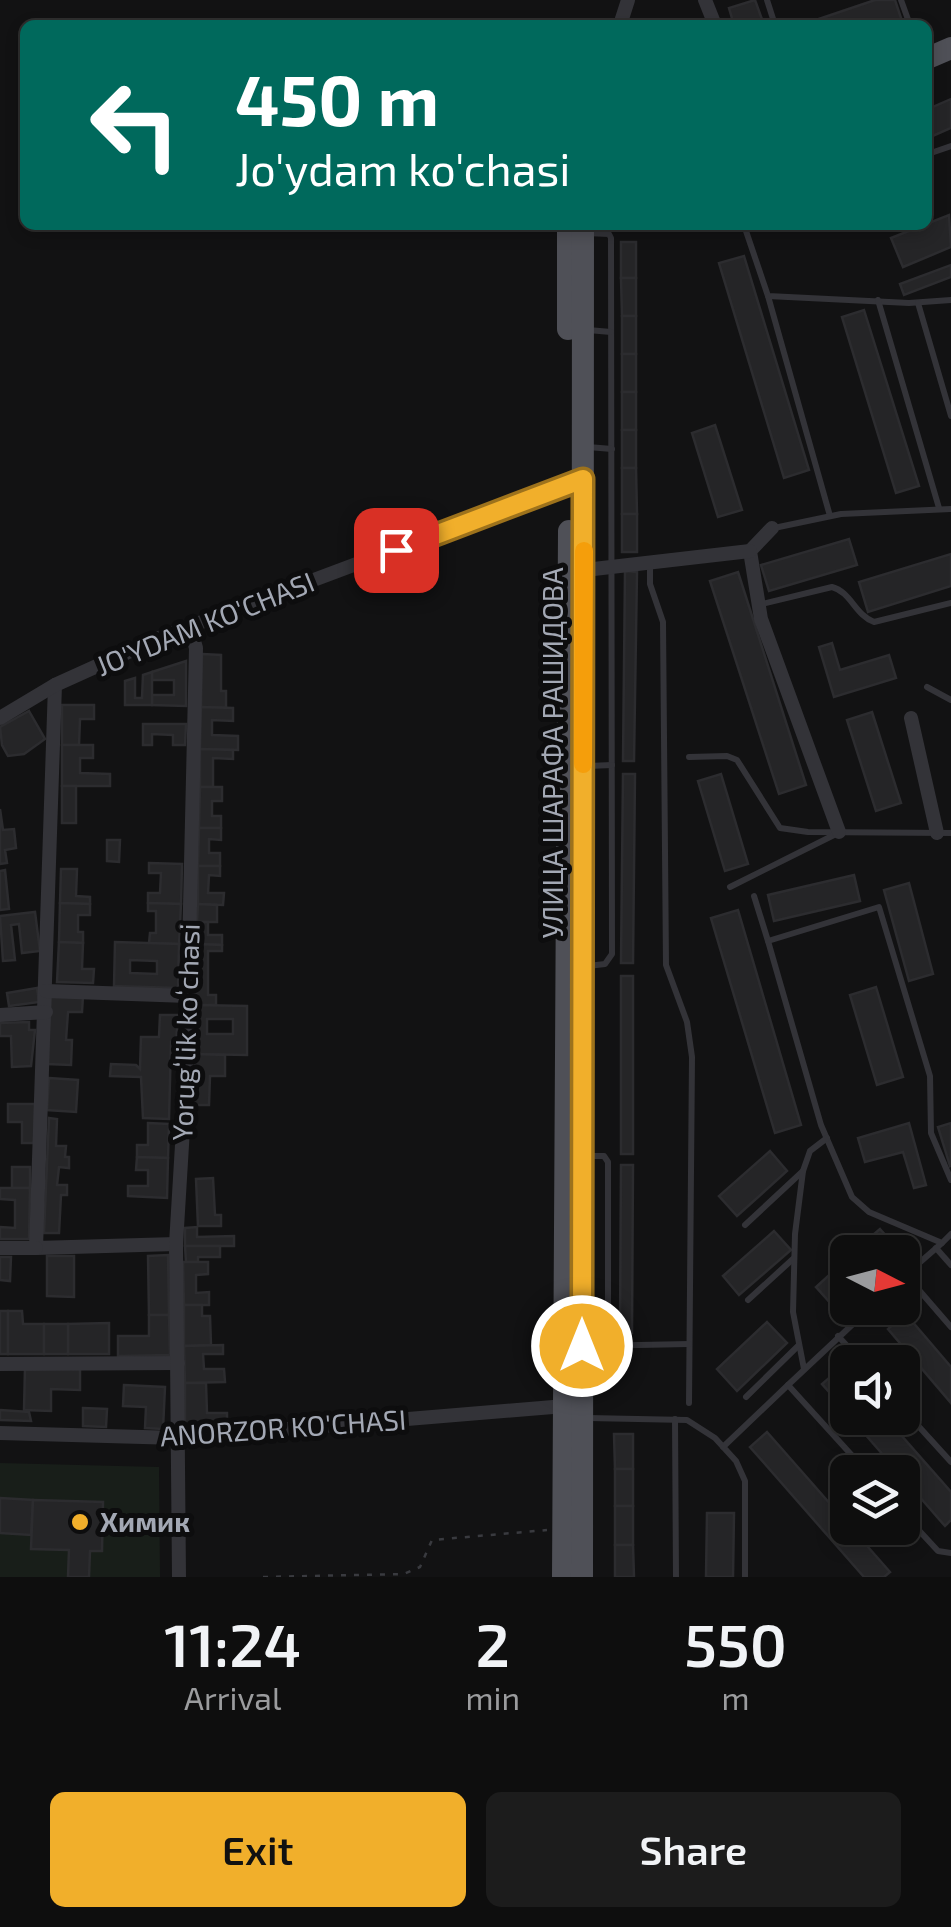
<!DOCTYPE html>
<html lang="en">
<head>
<meta charset="utf-8">
<style>
  body { margin:0; font-family:"Exo 2",sans-serif; background:#1c1c1c; color:#f1f3f6; height:100vh; display:flex; flex-direction:column; font-size:38px; white-space:nowrap }
  * { box-sizing:border-box; margin:0 }
  p { font-size:32px; color:#9b9c9e }
  .icon { flex:none; width:55px; height:55px; fill:none; stroke:currentColor; stroke-width:2; stroke-linecap:round; stroke-linejoin:round }
  .map { position:relative; height:1577px; overflow:hidden }
  .drawer { display:flex; flex-direction:column; background:#0e0e0e; flex:1 }
  .drawer>* { flex:none }
  .banner { position:absolute; left:20px; top:20px; width:912px; height:210px; border-radius:15px; box-shadow:0 5px 15px #0003,0 0 0 2px #2e2e2e; background:#00695c; color:#fff; overflow:hidden }
  .needle { width:65px; rotate:96deg }
  .tools { position:absolute; left:830px; top:1235px; display:grid; gap:20px }
  .tools a { display:grid; place-items:center; width:90px; height:90px; border-radius:15px; background:#0e0e0e; box-shadow:0 5px 15px #0003,0 0 0 2px #2e2e2e; font-size:50px }
  .pin { position:absolute; display:grid; place-items:center; width:85px; height:85px; color:#fff; margin:-42px; border-radius:20px; box-shadow:0 5px 15px #0006 }
  .me { position:absolute; width:110px; margin:-55px; rotate:0deg; stroke-linejoin:round; filter:drop-shadow(0 0 8px #0008) }
  .turn { display:flex; align-items:center; gap:35px; height:210px; padding:0 50px; font-size:45px }
  .turn .icon { width:130px; height:130px; stroke-width:2.5 }
  .turn b { display:block; font-size:70px; line-height:85px }
  .eta { display:flex; justify-content:space-evenly; align-items:center; height:170px; text-align:center }
  .eta b { font-size:60px; font-weight:600; line-height:70px }
  .button { display:flex; gap:20px; margin-top:auto; padding:20px 50px }
  .button a { flex:1; height:115px; border-radius:15px; background:#f1af2b; color:#111; font-size:40px; font-weight:600; line-height:115px; text-align:center }
  .button a+a { background:#1c1c1c; color:#f1f3f6 }
  .map>svg:first-child { display:block }
  .green { fill:#181e19 }
  .building { fill:#252527; stroke:#2c2c2f; stroke-width:2.5; fill-rule:evenodd }
  .lines { fill:none; stroke-linecap:round; stroke-linejoin:round }
  .path { stroke:#393a3f; stroke-width:2.5; stroke-dasharray:5 8; stroke-linecap:butt }
  .lane { stroke:#333338; stroke-width:6 }
  .street { stroke:#333338; stroke-width:14 }
  .primary { stroke:#4f5057; stroke-width:22 }
  .route-casing { stroke:#9d721c; stroke-width:25 }
  .route { stroke:#f1af2b; stroke-width:18 }
  .slow { stroke:#f59e0b; stroke-width:18 }
  .poi-dot { fill:#f1af2b; stroke:#0d0d0e; stroke-width:4 }
  .labels { text-anchor:middle; stroke-width:10; stroke-linejoin:round; paint-order:stroke }
  .street-label { font-size:28px; fill:#a3a8b4; stroke:#0d0d0e }
  .poi-label { font-size:28px; font-weight:bold; fill:#a3a8b4; stroke:#0d0d0e; text-anchor:start }
</style>
</head>
<body>
<div class="map">
<svg width="951" height="1577" viewBox="0 0 951 1577">
  <rect width="100%" height="100%" fill="#121213"/>
  <polygon class="green" points="0,1463 159,1467 160,1577 0,1577"/>
  <g class="building">
    <polygon points="755,0 764,25 734,25 729,8"/>
    <polygon points="875,0 895,0 902,21 889,25 801,25"/>
    <polygon points="951,99 951,128 928,138 928,109"/>
    <polygon points="949,215 951,247 903,267 891,238"/>
    <rect x="621" y="242" width="15" height="36"/>
    <polygon points="744,256 809,470 784,478 719,263"/>
    <polygon points="951,265 951,277 904,295 900,284"/>
    <polygon points="621,278 636,278 636,316 622,316"/>
    <polygon points="864,310 919,486 896,493 842,317"/>
    <rect x="622" y="316" width="14" height="38"/>
    <rect x="622" y="354" width="14" height="38"/>
    <rect x="622" y="392" width="14" height="38"/>
    <polygon points="715,425 742,510 718,517 692,433"/>
    <rect x="622" y="430" width="14" height="38"/>
    <polygon points="622,468 636,468 637,514 622,514"/>
    <rect x="622" y="514" width="15" height="38"/>
    <polygon points="849,539 857,565 769,591 761,565"/>
    <polygon points="951,554 951,586 868,612 859,582"/>
    <polygon points="625,571 637,572 634,761 623,761"/>
    <polygon points="738,572 806,785 779,794 710,581"/>
    <polygon points="832,643 840,670 889,655 896,678 834,697 819,647"/>
    <polygon points="202,654 221,655 221,691 226,691 226,708 201,707"/>
    <polygon points="186,661 186,706 152,705 152,695 174,695 174,680 152,680 152,672"/>
    <polygon points="152,672 152,705 125,705 125,681 135,678 135,698 142,698 143,675"/>
    <polygon points="62,705 94,705 94,719 80,719 79,745 62,745"/>
    <polygon points="201,707 233,708 233,721 212,720 212,735 238,736 238,750 200,749"/>
    <polygon points="29,711 45,739 24,754 8,756 2,745 0,727"/>
    <polygon points="872,712 901,803 876,811 847,720"/>
    <polygon points="143,724 186,724 185,745 173,745 173,735 152,734 152,745 143,745"/>
    <polygon points="62,745 93,745 93,758 80,758 80,773 110,774 110,786 62,786"/>
    <polygon points="200,749 233,750 233,759 213,758 213,787 200,787"/>
    <polygon points="623,774 635,774 633,963 621,963"/>
    <polygon points="721,774 748,864 725,871 698,781"/>
    <rect x="62" y="786" width="14" height="37"/>
    <polygon points="200,787 222,787 222,801 212,801 212,816 221,816 221,828 199,828"/>
    <polygon points="0,809 3,830 14,829 16,848 5,850 7,863 0,864"/>
    <polygon points="199,828 221,828 221,840 209,839 209,853 220,853 220,866 198,866"/>
    <polygon points="107,840 120,840 119,862 107,861"/>
    <polygon points="149,863 182,864 181,904 148,903 148,893 160,893 161,873 149,873"/>
    <polygon points="198,866 220,866 220,876 209,875 208,893 224,893 223,905 198,904"/>
    <polygon points="61,869 77,869 76,896 90,897 90,904 60,903"/>
    <polygon points="5,870 9,909 0,910 0,871"/>
    <polygon points="854,875 860,901 774,921 768,895"/>
    <polygon points="909,883 933,974 909,981 884,890"/>
    <polygon points="60,903 90,904 90,915 78,915 78,932 83,932 83,943 59,942"/>
    <polygon points="148,903 181,904 179,944 149,943 150,933 156,933 156,911 148,911"/>
    <polygon points="198,904 217,905 217,922 197,922"/>
    <polygon points="738,910 801,1125 775,1133 711,918"/>
    <polygon points="35,912 40,951 22,953 19,924 11,925 15,960 3,961 0,916"/>
    <polygon points="197,922 208,922 208,935 222,935 222,945 197,944"/>
    <polygon points="59,942 83,943 82,969 94,969 93,983 57,982"/>
    <path d="M115,942L179,944L178,988L114,986ZM130,960L157,961V974L130,973Z"/>
    <polygon points="197,944 222,945 222,951 208,951 208,995 216,995 216,1005 196,1005"/>
    <rect x="621" y="976" width="12" height="178"/>
    <polygon points="876,987 903,1077 877,1085 850,995"/>
    <polygon points="37,988 39,1002 9,1006 7,993"/>
    <polygon points="51,995 83,996 82,1012 68,1012 66,1040 72,1040 71,1065 47,1064"/>
    <path d="M196,1005L247,1006V1055L195,1054ZM207,1019H233V1034H207Z"/>
    <polygon points="160,1015 178,1015 176,1043 171,1042 169,1119 143,1118 141,1077 110,1076 111,1064 136,1065 140,1069 141,1037 159,1037"/>
    <polygon points="29,1022 29,1030 35,1030 31,1066 12,1067 11,1036 0,1036 0,1023"/>
    <polygon points="195,1054 225,1055 225,1076 210,1076 209,1105 194,1105"/>
    <polygon points="49,1078 78,1080 76,1112 47,1110"/>
    <polygon points="8,1104 35,1104 34,1143 22,1143 22,1122 8,1122"/>
    <polygon points="49,1118 57,1119 56,1146 66,1146 65,1157 69,1157 69,1168 59,1167 57,1185 67,1185 67,1195 61,1195 59,1233 44,1233"/>
    <polygon points="148,1123 169,1124 168,1158 137,1157 137,1145 148,1145"/>
    <polygon points="909,1123 926,1185 914,1188 903,1152 865,1162 858,1138"/>
    <polygon points="951,1123 951,1165 950,1166 938,1127"/>
    <polygon points="770,1151 787,1171 737,1216 719,1196"/>
    <polygon points="137,1157 168,1158 167,1198 128,1196 128,1186 148,1186 148,1170 136,1170"/>
    <polygon points="621,1165 633,1165 632,1333 620,1333"/>
    <rect x="12" y="1167" width="18" height="21"/>
    <polygon points="213,1178 215,1215 221,1215 221,1226 198,1226 196,1179"/>
    <polygon points="0,1188 30,1188 29,1239 0,1239 0,1227 15,1228 15,1200 0,1199"/>
    <polygon points="197,1227 197,1237 234,1236 234,1246 185,1246 185,1228"/>
    <polygon points="880,1229 897,1248 892,1252 853,1252"/>
    <polygon points="774,1231 791,1250 739,1295 723,1276"/>
    <polygon points="185,1246 220,1246 220,1257 198,1257 198,1262 186,1262"/>
    <polygon points="168,1255 169,1315 149,1315 148,1256"/>
    <polygon points="47,1256 74,1256 74,1297 47,1296"/>
    <polygon points="0,1257 11,1257 10,1281 0,1280"/>
    <polygon points="848,1258 848,1293 833,1306 816,1287"/>
    <polygon points="183,1262 208,1262 208,1274 196,1275 196,1293 209,1292 209,1305 184,1305"/>
    <polygon points="184,1305 202,1305 202,1316 210,1316 211,1345 184,1346"/>
    <rect x="0" y="1311" width="8" height="43"/>
    <polygon points="8,1311 22,1311 23,1324 44,1324 44,1354 8,1354"/>
    <polygon points="905,1313 951,1367 951,1403 888,1329"/>
    <polygon points="149,1315 169,1315 170,1355 118,1356 118,1336 149,1336"/>
    <polygon points="767,1322 787,1343 737,1391 717,1369"/>
    <polygon points="109,1323 109,1354 68,1354 68,1324"/>
    <rect x="44" y="1324" width="24" height="30"/>
    <polygon points="223,1345 223,1354 203,1354 204,1369 224,1369 225,1382 185,1383 184,1346"/>
    <polygon points="842,1367 848,1373 848,1413 822,1384"/>
    <polygon points="25,1368 80,1369 80,1390 51,1389 51,1411 24,1410"/>
    <polygon points="185,1383 206,1383 207,1413 227,1413 227,1428 185,1428"/>
    <polygon points="124,1385 165,1387 163,1429 145,1428 146,1407 123,1406"/>
    <polygon points="83,1408 107,1409 106,1427 83,1426"/>
    <polygon points="0,1410 29,1412 31,1421 0,1420"/>
    <polygon points="851,1418 886,1418 951,1492 951,1520 945,1526"/>
    <polygon points="767,1432 890,1572 884,1577 864,1577 750,1447"/>
    <polygon points="614,1434 633,1434 633,1469 615,1469"/>
    <rect x="615" y="1469" width="18" height="37"/>
    <polygon points="0,1498 33,1500 31,1535 0,1533"/>
    <polygon points="33,1500 103,1502 102,1551 90,1551 89,1577 68,1577 69,1550 31,1549"/>
    <rect x="615" y="1506" width="18" height="39"/>
    <polygon points="707,1513 734,1513 733,1577 706,1577"/>
    <polygon points="615,1545 633,1545 634,1577 615,1577"/>
  </g>
  <g class="lines">
    <polyline class="path" points="263,1577 404,1574 420,1567 432,1540 547,1530"/>
    <g class="lane">
      <polyline points="767,0 775,25"/>
      <polyline points="901,0 910,25"/>
      <polyline points="928,154 951,146"/>
      <polyline points="749,225 746,231 768,296 909,303 951,300"/>
      <polyline points="586,233 609,234 611,238 612,954 605,964 588,966"/>
      <polyline points="768,296 830,516"/>
      <polyline points="878,300 939,508"/>
      <polyline points="918,303 951,416"/>
      <polyline points="588,330 611,332"/>
      <polyline points="588,447 612,449"/>
      <polyline points="774,528 841,514 951,509"/>
      <polyline points="650,565 650,584 663,622 666,965 687,1022 692,1057 689,1403"/>
      <path d="M758,605L832,587C851,592 855,615 874,622L951,603"/>
      <polyline points="927,687 951,700"/>
      <polyline points="689,757 727,756 737,760 780,828 808,832 951,833"/>
      <polyline points="588,766 612,765"/>
      <polyline points="730,887 836,834"/>
      <polyline points="754,896 768,941"/>
      <polyline points="586,1156 604,1156 608,1162 608,1311"/>
      <polyline points="951,1180 931,1133 930,1076 879,907 768,941 821,1125 852,1197 869,1212 942,1243 951,1234"/>
      <polyline points="745,1225 803,1171"/>
      <polyline points="936,1248 951,1265"/>
      <polyline points="906,1275 951,1327"/>
      <polyline points="902,1278 942,1243"/>
      <polyline points="748,1300 794,1258"/>
      <polyline points="838,1336 862,1362"/>
      <polyline points="588,1346 689,1344"/>
      <polyline points="804,1369 793,1312 795,1234 803,1171 810,1151 827,1138"/>
      <polyline points="746,1397 799,1345"/>
      <polyline points="902,1408 951,1462"/>
      <polyline points="588,1418 687,1420 715,1438 736,1461 745,1481 745,1577"/>
      <polyline points="675,1419 676,1577"/>
      <polyline points="723,1447 788,1385"/>
      <polyline points="867,1472 788,1385 870,1308"/>
      <polyline points="902,1512 938,1551 951,1553"/>
    </g>
    <g class="street">
      <polyline points="705,0 715,25"/>
      <polyline points="620,25 628,0"/>
      <polyline points="772,528 750,551 761,619 839,832"/>
      <polyline points="585,570 750,551"/>
      <polyline points="55,685 36,1248 176,1244"/>
      <polyline points="0,718 55,685 159,638 583,479"/>
      <polyline points="911,718 937,833"/>
      <polyline points="46,991 188,996"/>
      <polyline points="0,1015 46,1012"/>
      <polyline points="0,1248 36,1248"/>
      <polyline points="0,1364 178,1363"/>
      <polyline points="0,1433 178,1438 565,1406"/>
      <polyline points="179,1577 176,1244 186,1079 196,648 190,627"/>
    </g>
    <g class="primary">
      <polyline points="928,58 951,48"/>
      <polyline points="568,225 568,329"/>
      <polyline points="563,1577 569,531"/>
      <polyline points="582,1577 583,225"/>
    </g>
  </g>
  <g class="lines">
    <defs>
      <polyline id="route" points="396,550 583,479 582,1346"/>
    </defs>
    <use href="#route" class="route-casing"/>
    <use href="#route" class="route"/>
    <polyline class="slow" points="583,764 584,551"/>
  </g>
  <circle class="poi-dot" cx="80" cy="1522" r="10"/>
  <g class="labels">
    <g class="street-label">
      <text transform="translate(205 624) rotate(-22)" y="10">JO'YDAM KO'CHASI</text>
      <text transform="translate(553 753) rotate(-90)" y="10">УЛИЦА ШАРАФА РАШИДОВА</text>
      <text transform="translate(186 1032) rotate(-88)" y="10">Yorugʻlik koʻchasi</text>
      <text transform="translate(283 1428) rotate(-4)" y="10">ANORZOR KO'CHASI</text>
    </g>
    <g class="poi-label">
      <text x="100" y="1532">Химик</text>
    </g>
  </g>
</svg>
<div class="tools">
<a><svg class="needle" viewBox="-14 -14 28 28"><path d="M0-13l5 13h-10z" fill="#e53935"/><path d="M0 13l5-13h-10z" fill="#9b9c9e"/></svg></a>
<a><svg class="icon" aria-label="sound" viewBox="0 0 24 24"><path d="M4 9h4l5-4v14l-5-4H4zM17 9q2 3 0 6"/></svg></a>
<a><svg class="icon" aria-label="layers" viewBox="0 0 24 24"><path d="M12 4l9 5-9 5-9-5zM3 14l9 5 9-5"/></svg></a>
</div>
<div class="pin" style="left:396px;top:550px;background:#d93025"><svg class="icon" aria-label="arrive" viewBox="0 0 24 24"><path d="M6 21V4h12l-3 4 3 4H6"/></svg></div>
<svg class="me" style="left:582px;top:1346px" viewBox="-20 -20 40 40"><circle r="17" fill="#f1af2b" stroke="#fff" stroke-width="3"/><path d="M0-11L8 9 0 5-8 9z" fill="#fff"/></svg>
<div class="banner">
<div class="turn"><svg class="icon" aria-label="left" viewBox="0 0 24 24"><path d="M17 20v-9H6M10 6l-5 5 5 5"/></svg><div><b>450 m</b>Jo'ydam ko'chasi</div></div>
</div>
</div>
<section class="drawer">
<div class="eta">
<div><b>11:24</b><p>Arrival</p></div>
<div><b>2</b><p>min</p></div>
<div><b>550</b><p>m</p></div>
</div>
<div class="button"><a>Exit</a><a>Share</a></div>
</section>
</body>
</html>
